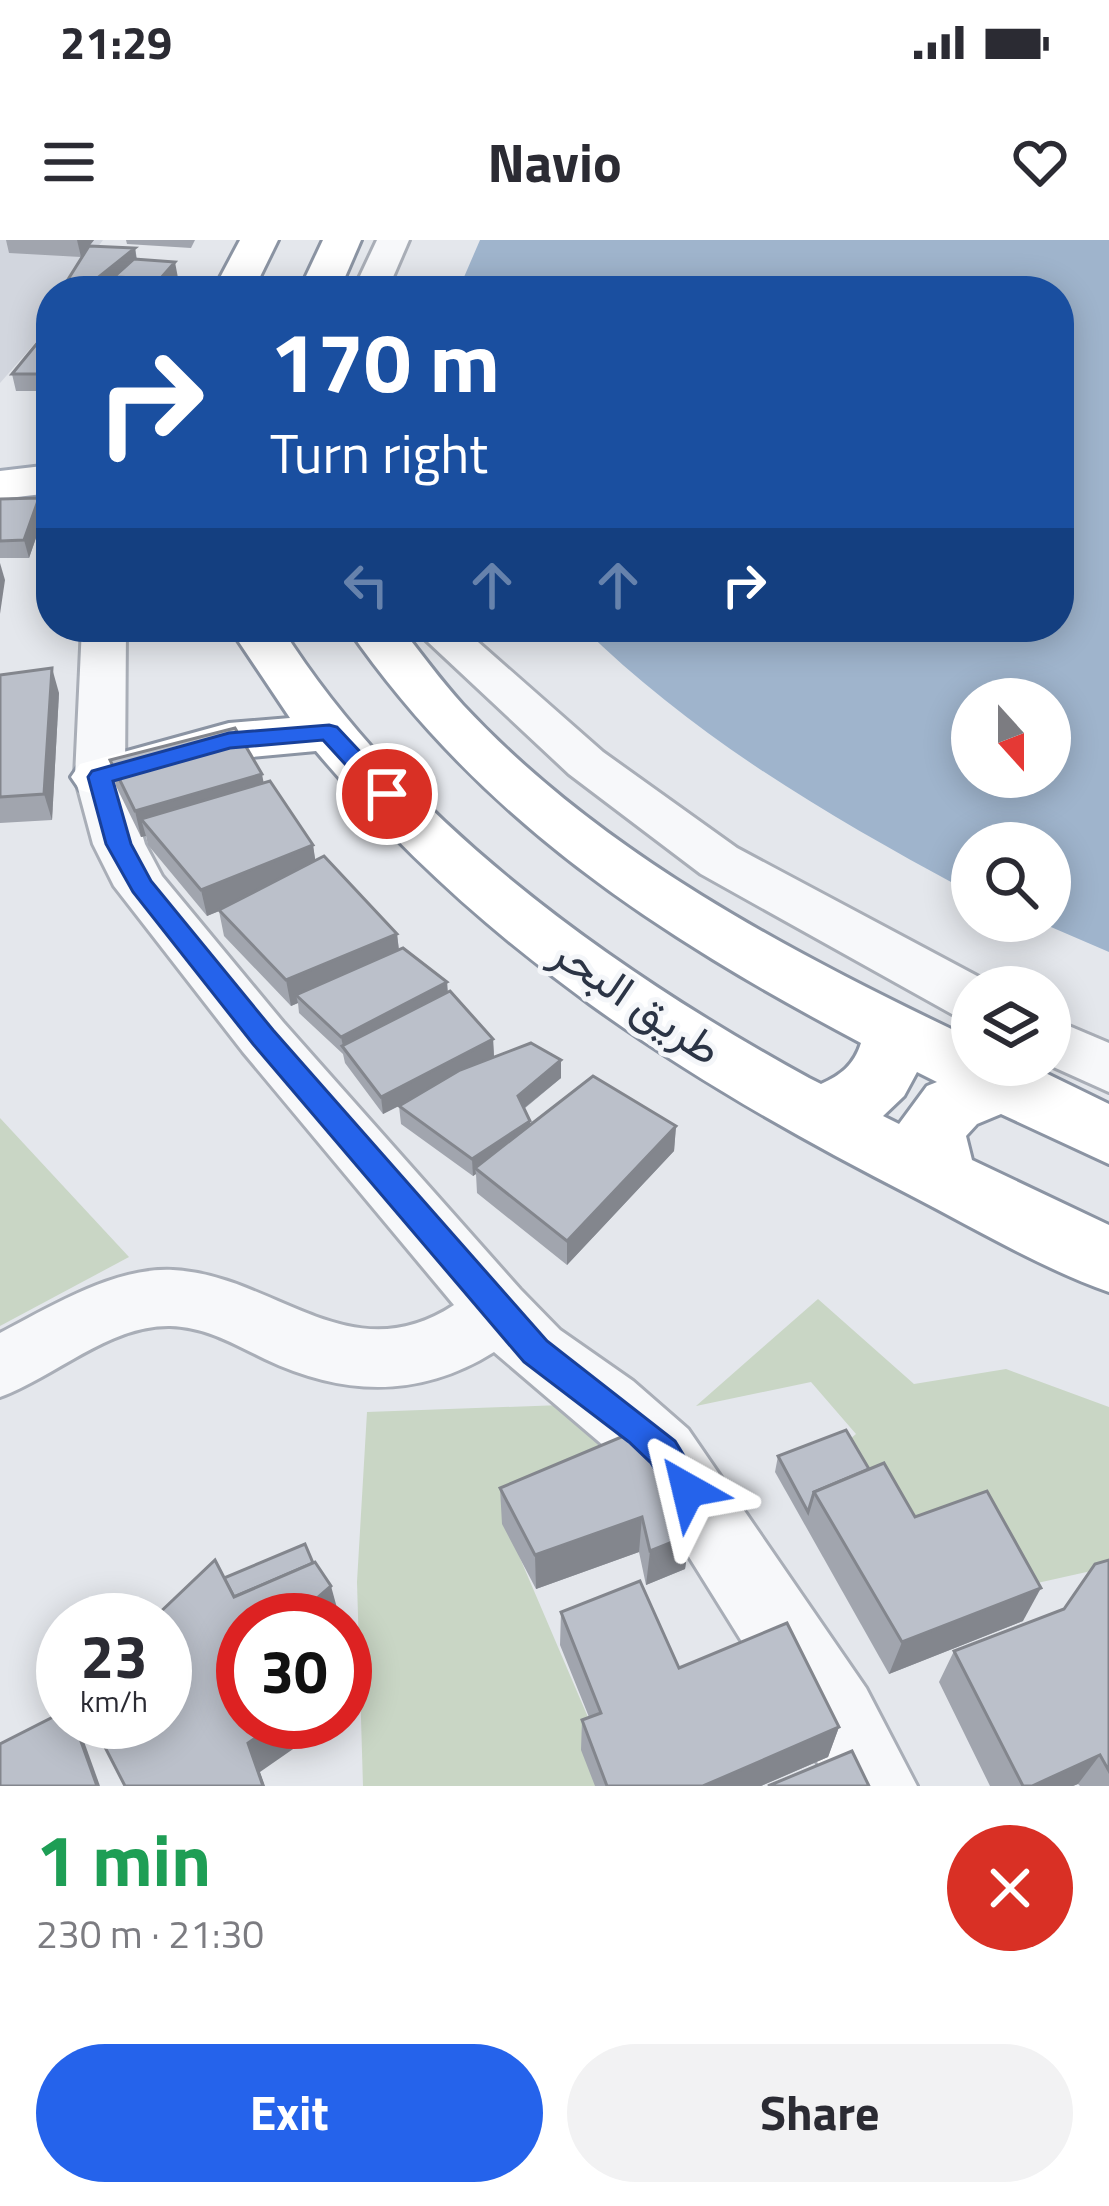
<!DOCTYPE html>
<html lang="en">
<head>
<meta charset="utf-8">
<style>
  body { margin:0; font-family:"Titillium Web",Vazirmatn,sans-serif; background:#f2f2f3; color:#2b2b33; height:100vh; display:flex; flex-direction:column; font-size:45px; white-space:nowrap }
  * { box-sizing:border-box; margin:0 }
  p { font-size:39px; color:#7c7c81 }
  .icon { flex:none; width:66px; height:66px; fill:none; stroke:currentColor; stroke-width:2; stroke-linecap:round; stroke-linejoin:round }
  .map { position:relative; height:1546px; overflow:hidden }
  .sheet { display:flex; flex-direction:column; background:#fff; flex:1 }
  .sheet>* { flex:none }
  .hud { position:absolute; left:36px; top:36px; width:1038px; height:366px; border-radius:48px; box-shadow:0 6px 30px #0003; background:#1a4fa0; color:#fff; overflow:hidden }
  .needle { width:78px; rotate:159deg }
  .controls { position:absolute; left:951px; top:438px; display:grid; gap:24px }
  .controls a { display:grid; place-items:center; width:120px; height:120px; border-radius:50%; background:#fff; box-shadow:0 6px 30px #0003; font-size:60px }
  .speed { position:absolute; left:36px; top:1353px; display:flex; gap:24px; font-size:60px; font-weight:700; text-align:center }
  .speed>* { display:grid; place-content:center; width:156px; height:156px; border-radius:50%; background:#fff; box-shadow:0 6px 30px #0003; line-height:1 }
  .speed small { font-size:30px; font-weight:400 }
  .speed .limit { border:18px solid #d22; background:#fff; color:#111 }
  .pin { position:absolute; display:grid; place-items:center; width:102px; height:102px; color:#fff; margin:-51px; border:6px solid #fff; border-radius:50%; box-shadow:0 3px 12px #0007 }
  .me { position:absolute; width:132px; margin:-66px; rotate:323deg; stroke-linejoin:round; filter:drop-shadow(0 0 9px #0008) }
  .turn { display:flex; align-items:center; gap:42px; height:252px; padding:0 36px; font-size:54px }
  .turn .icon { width:156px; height:156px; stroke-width:2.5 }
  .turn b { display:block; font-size:84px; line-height:102px }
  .lanes { display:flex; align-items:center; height:114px; padding:0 36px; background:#0003; justify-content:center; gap:60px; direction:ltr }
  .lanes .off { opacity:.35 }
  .round { display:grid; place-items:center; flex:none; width:126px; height:126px; border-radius:63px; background:#f2f2f3 }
  .head { display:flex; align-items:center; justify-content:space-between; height:204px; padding:0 36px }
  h1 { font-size:72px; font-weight:700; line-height:90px; color:#1e9e55 }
  .action { display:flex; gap:24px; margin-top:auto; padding:24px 36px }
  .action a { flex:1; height:138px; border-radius:72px; background:#2563eb; color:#fff; font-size:48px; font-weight:700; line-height:138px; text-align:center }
  .action a+a { background:#f2f2f3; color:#2b2b33 }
  .status { display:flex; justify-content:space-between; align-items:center; height:84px; padding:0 60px; background:#fff; direction:ltr }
  .status svg { height:33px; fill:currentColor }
  header { display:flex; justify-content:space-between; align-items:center; height:156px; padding:0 36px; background:#fff; font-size:54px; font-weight:700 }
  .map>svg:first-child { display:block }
  .built { fill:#d2d6de }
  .green { fill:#c9d6c5 }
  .water { fill:#9fb4cc; fill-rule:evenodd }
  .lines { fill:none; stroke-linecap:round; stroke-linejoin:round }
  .minor-casing { stroke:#a9aeb7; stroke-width:6 }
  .major-casing { stroke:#a3abb8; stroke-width:6 }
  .highway-casing { stroke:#8b94a3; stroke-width:6 }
  .minor { fill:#f7f8fa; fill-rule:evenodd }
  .major { fill:#fff; fill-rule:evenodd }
  .highway { fill:#fff; fill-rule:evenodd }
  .wall { fill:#a1a5ae; fill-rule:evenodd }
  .shaded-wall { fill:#83868d }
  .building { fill:#bbc0ca; stroke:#83868d; stroke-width:3 }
  .route { fill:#2563eb; stroke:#184099; stroke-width:3 }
  .labels { text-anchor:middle; stroke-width:10; stroke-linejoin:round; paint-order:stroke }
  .street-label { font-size:45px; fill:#2b3445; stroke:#f4f6f9 }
</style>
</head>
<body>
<div class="status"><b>21:29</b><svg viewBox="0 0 49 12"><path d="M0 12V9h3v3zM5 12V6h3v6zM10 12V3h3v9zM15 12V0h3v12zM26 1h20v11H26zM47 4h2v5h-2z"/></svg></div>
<header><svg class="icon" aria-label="menu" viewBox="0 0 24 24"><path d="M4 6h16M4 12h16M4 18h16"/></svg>Navio<svg class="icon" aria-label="heart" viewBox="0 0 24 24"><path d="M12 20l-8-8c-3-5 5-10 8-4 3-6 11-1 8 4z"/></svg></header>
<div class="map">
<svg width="1109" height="1546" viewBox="0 0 1109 1546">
  <rect width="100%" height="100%" fill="#e4e7ec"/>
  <polygon class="built" points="0,0 103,0 65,51 51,51 51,75 35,103 0,143"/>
  <g class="green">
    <polygon points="0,878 129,1017 0,1086"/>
    <polygon points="818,1059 914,1144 1006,1129 1109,1167 1109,1327 1006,1350 902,1311 842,1206 856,1194 811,1142 696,1166"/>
    <polygon points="562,1165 635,1227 505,1283 599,1503 595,1546 363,1546 357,1342 367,1172"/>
  </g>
  <path class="water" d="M480,0H1109V712L1037,681H1050V603H972V653L962,648C823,573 696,498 582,387H1059V51H458ZM972,459H1050V537H972Z"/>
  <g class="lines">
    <defs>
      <g id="minor">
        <polygon points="377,0 409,0 387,51 353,51"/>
        <path d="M82,387H126L125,537L145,604L162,636L283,782L520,1049L560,1090L633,1141L688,1189L866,1448L917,1546H832L638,1235L494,1112C419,1159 343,1156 265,1119C234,1104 206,1087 170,1086C109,1085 55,1137 0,1157V1093C50,1067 114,1027 173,1030C275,1035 349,1134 454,1065L243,812L114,646L93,604L75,537Z"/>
        <polygon points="412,387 461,387 603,512 737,608 992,744 972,747 972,780 952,774 701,634 569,534"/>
        <polygon points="1050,778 1109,803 1109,852 1049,825"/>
      </g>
      <polygon id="major" points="51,225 51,253 0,259 0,231"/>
      <g id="highway">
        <polygon points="240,0 278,0 253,51 213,51"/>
        <polygon points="323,0 361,0 339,51 299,51"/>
        <path d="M229,387H281C402,580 612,730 809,838L821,844C841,835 854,825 861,803C657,695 480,580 347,387H400C421,413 441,441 463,465C603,615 790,712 972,799V825H1029L1109,864V924L1001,874L977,884L966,896L972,920L1109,985V1052C1041,1028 976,989 912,956C682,839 483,710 316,511L231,519L100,556L80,550L71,537L80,524L229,483L290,478ZM917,832L937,842L927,846L899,884L883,876L904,856Z"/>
      </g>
    </defs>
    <use href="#minor" class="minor-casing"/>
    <use href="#major" class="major-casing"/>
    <use href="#highway" class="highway-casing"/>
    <use href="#minor" class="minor"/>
    <use href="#major" class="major"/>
    <use href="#highway" class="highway"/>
  </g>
  <g class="wall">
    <path d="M6,0H94L89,6L135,8L137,19L178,38L166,51H69L67,41L87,9L81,17L9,13ZM115,42L117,51L106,50Z"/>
    <polygon points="126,0 195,0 191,8 127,4"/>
    <polygon points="51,83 51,141 43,151 16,151 12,134 48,91 47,88"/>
    <polygon points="39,258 44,275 29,318 0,318 0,259"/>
    <polygon points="0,435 59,453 52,580 0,583"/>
    <polygon points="110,520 264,543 313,605 315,621 397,694 399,710 447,742 448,753 493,799 494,817 561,820 561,838 524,869 530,885 676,886 674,911 567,1025 477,953 476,934 473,936 401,884 399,866 383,874 345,823 343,814 299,773 298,763 291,766 224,696 219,671 207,676 148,605 146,596 141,597 116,546"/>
    <polygon points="638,1190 690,1295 685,1329 646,1345 639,1312 536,1349 502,1284 500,1248"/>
    <polygon points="778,1216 869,1229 1023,1381 889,1434 775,1232"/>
    <polygon points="1109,1320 1109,1546 1080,1546 1078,1544 1073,1546 990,1546 939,1442 954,1411 1064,1369"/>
    <polygon points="561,1372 679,1428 839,1487 828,1517 761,1546 595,1546 581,1510 582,1480 589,1477 560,1405"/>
  </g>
  <g class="shaded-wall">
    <polygon points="77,0 94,0 81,17"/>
    <polygon points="135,8 137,24 114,37 115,42 105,51 91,51 90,44"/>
    <polygon points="175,22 178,38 166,51 162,51 160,39"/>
    <polygon points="51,120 51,132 49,132 51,141 43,151 39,134"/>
    <polygon points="39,258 44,275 29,318 24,300"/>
    <polygon points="0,323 5,340 0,374"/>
    <polygon points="52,428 59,453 52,580 44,554"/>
    <polygon points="262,534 267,560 141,579 146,596 141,597 135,571"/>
    <polygon points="313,605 317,631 207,676 201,650"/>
    <polygon points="397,694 400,720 296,755 298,763 291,766 286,740"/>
    <polygon points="447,742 448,760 343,806 341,797"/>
    <polygon points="493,799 494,817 383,874 381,857"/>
    <polygon points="561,820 561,838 518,873 518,856"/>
    <polygon points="530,881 530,899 475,928 476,934 473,936 472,919"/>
    <polygon points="676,886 674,911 567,1025 567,1001"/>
    <polygon points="642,1277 639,1312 536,1349 535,1315"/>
    <polygon points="690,1295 685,1329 646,1345 650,1311"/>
    <polygon points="331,1346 340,1379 311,1380 316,1359"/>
    <polygon points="1041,1348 1023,1381 889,1434 902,1402"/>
    <polygon points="353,1431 361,1462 345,1473 345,1437"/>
    <polygon points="74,1482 77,1482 100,1546 97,1546"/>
    <polygon points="279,1482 332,1482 260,1532 265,1546 263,1546 248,1503"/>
    <polygon points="839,1487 828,1517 761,1546 703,1546"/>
    <polygon points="1100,1515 1078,1544 1073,1546 1032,1546"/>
  </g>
  <g class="building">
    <polygon points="89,6 135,8 90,44 67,41"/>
    <polygon points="134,19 175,22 160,39 114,37"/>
    <polygon points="48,90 51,91 51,120 39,134 12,134"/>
    <polygon points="39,258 24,300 0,301 0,259"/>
    <polygon points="52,428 44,554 0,557 0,435"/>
    <polygon points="235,488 262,534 135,571 110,520"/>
    <polygon points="270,541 313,605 201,650 141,579"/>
    <polygon points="324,616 397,694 286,740 219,670"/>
    <polygon points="403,708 447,742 341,797 296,755"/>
    <polygon points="450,751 493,799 381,857 342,806"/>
    <polygon points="531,803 561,820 518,856 530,881 472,919 399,866 460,830"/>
    <polygon points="593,836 676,886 567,1001 475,928"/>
    <polygon points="638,1190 690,1295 650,1311 642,1277 535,1315 500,1248"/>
    <polygon points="846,1190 869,1229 814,1252 808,1272 778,1216"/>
    <polygon points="884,1223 915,1277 987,1251 1041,1348 902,1402 814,1252"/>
    <polygon points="305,1304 313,1323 234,1357 224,1338"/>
    <polygon points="215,1320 234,1357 315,1322 331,1346 317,1358 311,1380 243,1380 243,1482 279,1482 248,1503 263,1546 125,1546 92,1482 165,1482 165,1380 152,1380"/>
    <polygon points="1109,1320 1109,1531 1100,1515 1032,1546 1023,1546 954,1411 1064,1369 1095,1324"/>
    <polygon points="640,1341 679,1428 787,1383 839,1487 703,1546 607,1546 582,1480 601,1473 561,1372"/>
    <polygon points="345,1421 353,1431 345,1437"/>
    <polygon points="63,1472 63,1482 74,1482 97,1546 0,1546 0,1504"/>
    <polygon points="852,1511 869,1546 768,1546"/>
  </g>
  <polygon class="route" points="329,485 337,487 395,549 395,560 378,560 323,500 230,508 113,541 131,604 151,641 273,790 547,1101 675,1201 705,1250 700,1261 688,1266 675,1261 651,1223 629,1202 524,1122 253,804 133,652 106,604 88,537 92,531 229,493"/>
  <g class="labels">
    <g class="street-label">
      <text transform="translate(637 760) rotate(34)" y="16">طريق البحر</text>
    </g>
  </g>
</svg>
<div class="controls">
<a><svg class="needle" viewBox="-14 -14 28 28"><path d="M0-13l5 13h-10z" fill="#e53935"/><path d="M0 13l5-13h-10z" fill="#7c7c81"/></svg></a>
<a><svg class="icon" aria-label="search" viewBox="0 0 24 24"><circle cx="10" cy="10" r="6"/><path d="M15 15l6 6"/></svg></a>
<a><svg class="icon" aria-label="layers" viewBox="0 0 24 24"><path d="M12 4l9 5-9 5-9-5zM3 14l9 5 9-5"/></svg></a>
</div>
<div class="speed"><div>23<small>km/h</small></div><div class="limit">30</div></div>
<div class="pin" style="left:387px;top:554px;background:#d93025"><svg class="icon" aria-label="arrive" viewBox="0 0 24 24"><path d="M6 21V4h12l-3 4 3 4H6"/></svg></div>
<svg class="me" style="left:688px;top:1250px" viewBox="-20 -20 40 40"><path d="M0-17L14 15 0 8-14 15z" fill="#2563eb" stroke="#fff" stroke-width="4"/></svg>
<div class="hud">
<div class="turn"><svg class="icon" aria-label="right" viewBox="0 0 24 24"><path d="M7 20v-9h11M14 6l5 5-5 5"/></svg><div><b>170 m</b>Turn right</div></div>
<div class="lanes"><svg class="icon off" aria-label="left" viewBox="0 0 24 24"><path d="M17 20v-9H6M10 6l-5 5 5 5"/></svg><svg class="icon off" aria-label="ahead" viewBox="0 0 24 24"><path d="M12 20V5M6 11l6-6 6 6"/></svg><svg class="icon off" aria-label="ahead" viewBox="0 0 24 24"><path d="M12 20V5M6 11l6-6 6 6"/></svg><svg class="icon" aria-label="right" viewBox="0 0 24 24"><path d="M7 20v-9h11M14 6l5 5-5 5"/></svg></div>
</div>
</div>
<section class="sheet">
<div class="head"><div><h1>1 min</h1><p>230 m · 21:30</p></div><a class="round" style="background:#d93025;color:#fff"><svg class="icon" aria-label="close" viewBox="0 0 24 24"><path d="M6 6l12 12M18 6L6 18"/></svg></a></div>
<div class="action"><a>Exit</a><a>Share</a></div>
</section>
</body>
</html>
